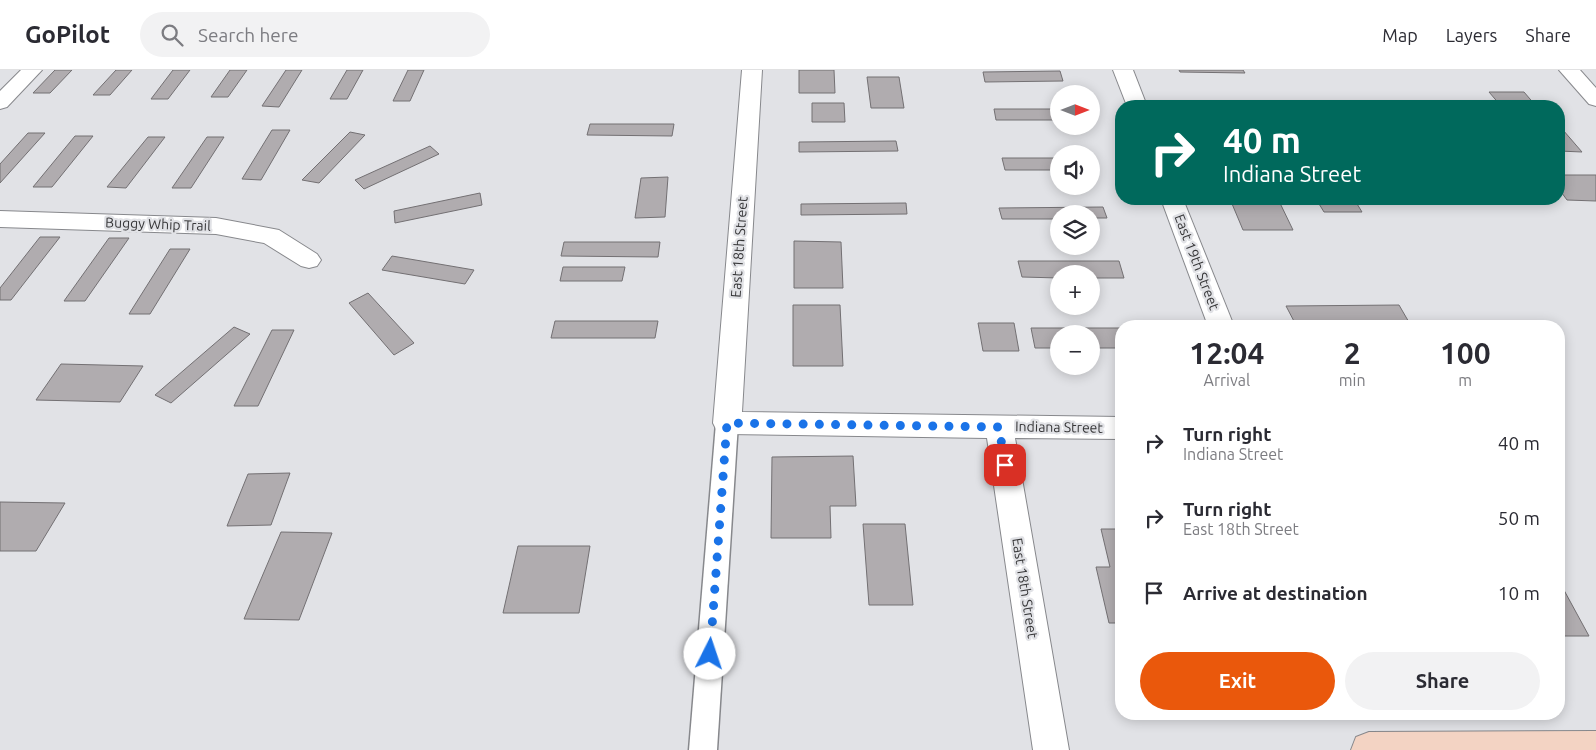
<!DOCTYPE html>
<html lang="en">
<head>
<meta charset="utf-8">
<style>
  body { margin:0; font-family:Ubuntu,sans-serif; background:#f2f2f3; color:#2b2b33; height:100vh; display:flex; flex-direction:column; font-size:19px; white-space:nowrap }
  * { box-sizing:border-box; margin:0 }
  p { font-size:16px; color:#7c7c81 }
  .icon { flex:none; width:28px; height:28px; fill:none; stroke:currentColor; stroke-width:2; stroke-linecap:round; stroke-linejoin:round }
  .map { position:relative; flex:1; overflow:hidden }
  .side { position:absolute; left:1115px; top:250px; width:450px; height:400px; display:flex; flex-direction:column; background:#fff; border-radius:20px; box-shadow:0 2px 12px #0003 }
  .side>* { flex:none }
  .guide { position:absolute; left:1115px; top:30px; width:450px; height:105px; border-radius:20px; box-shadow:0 2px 12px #0003; background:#00695c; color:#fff; overflow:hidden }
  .needle { width:32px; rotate:90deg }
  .tools { position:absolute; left:1050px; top:15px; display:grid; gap:10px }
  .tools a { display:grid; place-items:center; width:50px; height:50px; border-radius:50%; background:#fff; box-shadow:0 2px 12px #0003; font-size:25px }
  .pin { position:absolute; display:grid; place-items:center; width:42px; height:42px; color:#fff; margin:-21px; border-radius:10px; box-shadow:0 2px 8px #0006 }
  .me { position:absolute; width:55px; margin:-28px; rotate:4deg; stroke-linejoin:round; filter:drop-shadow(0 0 4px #0008) }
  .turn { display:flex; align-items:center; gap:18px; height:105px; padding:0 25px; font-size:22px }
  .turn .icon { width:65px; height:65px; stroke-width:2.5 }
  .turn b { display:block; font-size:35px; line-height:42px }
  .eta { display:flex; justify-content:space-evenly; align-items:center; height:85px; text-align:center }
  .eta b { font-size:30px; font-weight:700; line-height:35px }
  .button { display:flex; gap:10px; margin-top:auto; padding:10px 25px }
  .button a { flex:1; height:58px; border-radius:30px; background:#ea580c; color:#fff; font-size:20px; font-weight:700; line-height:58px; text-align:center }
  .button a+a { background:#f2f2f3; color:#2b2b33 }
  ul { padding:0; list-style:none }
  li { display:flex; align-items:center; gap:15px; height:75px; padding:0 25px }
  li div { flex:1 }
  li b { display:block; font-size:19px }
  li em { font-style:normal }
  header { display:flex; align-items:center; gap:30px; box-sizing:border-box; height:70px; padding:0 25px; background:#fff; border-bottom:1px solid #e1e1e2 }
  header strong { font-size:24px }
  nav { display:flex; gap:28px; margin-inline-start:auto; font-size:18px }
  .search { width:350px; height:45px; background:#f2f2f3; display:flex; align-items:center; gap:12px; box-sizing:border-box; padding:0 18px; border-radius:28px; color:#7c7c81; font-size:19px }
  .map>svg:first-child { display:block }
  .building { fill:#b0acaf; stroke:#737073 }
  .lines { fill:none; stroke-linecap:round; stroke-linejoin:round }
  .service-casing { stroke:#87888c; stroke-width:3 }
  .minor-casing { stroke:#87888c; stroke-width:2 }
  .secondary-casing { stroke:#87888c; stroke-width:2 }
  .service { fill:#fff; fill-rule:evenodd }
  .minor { fill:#fff; fill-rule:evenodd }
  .secondary { fill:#f3d3c3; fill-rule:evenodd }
  .route { stroke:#1a73e8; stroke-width:9; stroke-dasharray:0 16.2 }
  .labels { text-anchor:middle; stroke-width:4.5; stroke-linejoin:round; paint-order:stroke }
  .street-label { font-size:14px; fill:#373739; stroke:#e1e2e6 }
</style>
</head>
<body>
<header>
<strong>GoPilot</strong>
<div class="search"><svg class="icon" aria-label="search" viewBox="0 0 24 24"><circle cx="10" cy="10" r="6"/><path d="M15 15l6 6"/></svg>Search here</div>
<nav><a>Map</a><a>Layers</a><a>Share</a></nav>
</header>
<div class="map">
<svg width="1596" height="680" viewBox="0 0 1596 680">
  <rect width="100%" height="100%" fill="#e1e2e6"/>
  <g class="building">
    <polygon points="55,0 72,0 50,23 33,23"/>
    <polygon points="116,0 132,0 110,25 93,25"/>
    <polygon points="173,0 190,0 168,29 151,29"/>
    <polygon points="230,0 247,0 228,27 211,27"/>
    <polygon points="286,0 302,0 279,37 262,36"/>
    <polygon points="347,0 363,0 347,29 330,29"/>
    <polygon points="408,0 424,0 410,31 393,31"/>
    <polygon points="799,0 834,0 835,23 799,23"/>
    <polygon points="1179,0 1243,0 1245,3 1180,2"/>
    <polygon points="1060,1 1063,11 985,12 983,2"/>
    <polygon points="867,7 899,7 904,38 871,38"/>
    <polygon points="1489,22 1524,22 1536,36 1501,36"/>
    <polygon points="812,33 844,33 845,52 812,52"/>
    <polygon points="994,39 1059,39 1059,50 996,50"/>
    <polygon points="590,54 674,54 672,66 587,65"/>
    <polygon points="272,60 290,60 261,110 242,109"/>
    <polygon points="1559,60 1563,60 1582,82 1559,81"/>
    <polygon points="350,62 365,65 319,113 302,110"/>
    <polygon points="28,63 45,63 0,113 0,94"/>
    <polygon points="75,66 93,66 52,117 33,117"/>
    <polygon points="148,67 165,67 126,118 107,117"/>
    <polygon points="207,67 224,67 191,118 172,118"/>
    <polygon points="896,71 898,81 799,82 799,72"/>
    <polygon points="430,76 439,84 364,119 355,110"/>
    <polygon points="1002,88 1059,88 1059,100 1005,100"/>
    <polygon points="1559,105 1596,105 1596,131 1567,130 1559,119"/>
    <polygon points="668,107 665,147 635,148 641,108"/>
    <polygon points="480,123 482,135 395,153 394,141"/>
    <polygon points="1230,129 1278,129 1293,160 1243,160"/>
    <polygon points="1316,129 1354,129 1362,142 1324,142"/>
    <polygon points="906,133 907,144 801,145 801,134"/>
    <polygon points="1103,137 1107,148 1091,148 1091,144 1059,144 1059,149 1002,149 999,138"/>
    <polygon points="40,167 60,167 11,230 0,230 0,218"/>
    <polygon points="109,168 129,168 85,231 64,231"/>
    <polygon points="794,171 841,172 843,218 794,218"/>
    <polygon points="564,172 660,172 658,187 561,186"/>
    <polygon points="170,179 190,179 150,244 129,244"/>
    <polygon points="392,186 474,200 465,214 382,200"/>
    <polygon points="1018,191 1119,191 1124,208 1091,208 1091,204 1059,204 1059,208 1022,207"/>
    <polygon points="563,197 625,197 622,211 560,211"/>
    <polygon points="368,223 414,273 394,285 349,233"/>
    <polygon points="793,235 840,235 843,296 793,296"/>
    <polygon points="1399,235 1410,254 1296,255 1286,236"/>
    <polygon points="555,251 658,251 655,268 551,268"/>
    <polygon points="978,253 1014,253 1019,281 983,281"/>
    <polygon points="234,257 250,264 171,333 155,325"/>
    <polygon points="1031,258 1121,258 1121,278 1091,278 1091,264 1059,264 1059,278 1035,278"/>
    <polygon points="272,260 294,260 258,336 234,336"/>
    <polygon points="61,294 143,296 120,332 36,330"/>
    <polygon points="853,386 856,436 830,436 831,468 771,468 772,387"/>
    <polygon points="290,403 271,455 227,456 248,404"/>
    <polygon points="0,432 65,433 36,481 0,481"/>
    <polygon points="863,454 905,454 913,535 869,535"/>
    <polygon points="1101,459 1121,459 1121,553 1109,553 1096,497 1110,497"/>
    <polygon points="281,462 332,463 299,550 244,549"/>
    <polygon points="518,476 590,476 579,543 503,543"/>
    <polygon points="1559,511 1589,566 1559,566"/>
  </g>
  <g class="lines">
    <defs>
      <polygon id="service" points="727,344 735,347 738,353 717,680 689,680 716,353 719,347"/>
      <g id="minor">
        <polygon points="21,0 42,0 7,37 0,39 0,21"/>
        <polygon points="742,0 762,0 742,342 1121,347 1121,369 1015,368 1069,680 1033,680 987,368 727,364 717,361 713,353"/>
        <polygon points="1113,0 1133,0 1147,36 1127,36"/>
        <polygon points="1559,0 1580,0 1596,18 1596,36 1589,34"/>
        <polygon points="1161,129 1183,129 1234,256 1208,256"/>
        <polygon points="0,141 216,148 279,160 317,184 321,190 317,196 309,198 301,196 264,173 216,164 0,157"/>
      </g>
      <polygon id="secondary" points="1596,661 1596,680 1351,680 1356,667 1369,662"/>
    </defs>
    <use href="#service" class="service-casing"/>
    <use href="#minor" class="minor-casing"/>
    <use href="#secondary" class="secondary-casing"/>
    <use href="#service" class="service"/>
    <use href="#minor" class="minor"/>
    <use href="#secondary" class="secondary"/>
  </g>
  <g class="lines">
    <polyline class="route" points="710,584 727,353 999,357 1005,395"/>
  </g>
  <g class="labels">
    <g class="street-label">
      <text transform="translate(158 154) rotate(2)" y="5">Buggy Whip Trail</text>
      <text transform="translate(739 177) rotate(-86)" y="5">East 18th Street</text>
      <text transform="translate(1197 192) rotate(69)" y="5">East 19th Street</text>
      <text transform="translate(1059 357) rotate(1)" y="5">Indiana Street</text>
      <text transform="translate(1025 518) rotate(81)" y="5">East 18th Street</text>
    </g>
  </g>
</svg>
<div class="tools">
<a><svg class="needle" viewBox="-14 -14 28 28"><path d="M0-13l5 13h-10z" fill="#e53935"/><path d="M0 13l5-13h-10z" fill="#7c7c81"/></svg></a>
<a><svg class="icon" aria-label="sound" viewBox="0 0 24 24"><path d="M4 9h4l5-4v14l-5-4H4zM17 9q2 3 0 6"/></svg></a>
<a><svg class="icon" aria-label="layers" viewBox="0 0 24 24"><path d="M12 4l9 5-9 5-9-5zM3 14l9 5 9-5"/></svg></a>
<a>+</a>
<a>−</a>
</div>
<div class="pin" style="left:1005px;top:395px;background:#d93025"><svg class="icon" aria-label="arrive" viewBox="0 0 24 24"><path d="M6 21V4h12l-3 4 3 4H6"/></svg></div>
<svg class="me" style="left:710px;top:584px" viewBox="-20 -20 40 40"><circle r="19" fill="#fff"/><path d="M0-13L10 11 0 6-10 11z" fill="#1a73e8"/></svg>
<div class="guide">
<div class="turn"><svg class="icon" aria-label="right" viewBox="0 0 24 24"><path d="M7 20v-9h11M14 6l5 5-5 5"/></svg><div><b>40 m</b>Indiana Street</div></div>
</div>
<section class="side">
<div class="eta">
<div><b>12:04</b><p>Arrival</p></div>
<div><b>2</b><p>min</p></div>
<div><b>100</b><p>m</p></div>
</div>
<ul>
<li><svg class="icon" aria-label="right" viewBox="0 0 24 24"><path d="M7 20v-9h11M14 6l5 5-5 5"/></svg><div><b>Turn right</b><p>Indiana Street</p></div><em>40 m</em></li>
<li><svg class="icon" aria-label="right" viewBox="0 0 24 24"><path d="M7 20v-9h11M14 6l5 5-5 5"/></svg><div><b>Turn right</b><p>East 18th Street</p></div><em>50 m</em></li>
<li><svg class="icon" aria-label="arrive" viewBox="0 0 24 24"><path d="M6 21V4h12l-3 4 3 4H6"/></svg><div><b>Arrive at destination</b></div><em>10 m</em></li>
</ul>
<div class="button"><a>Exit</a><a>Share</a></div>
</section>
</div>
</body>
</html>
